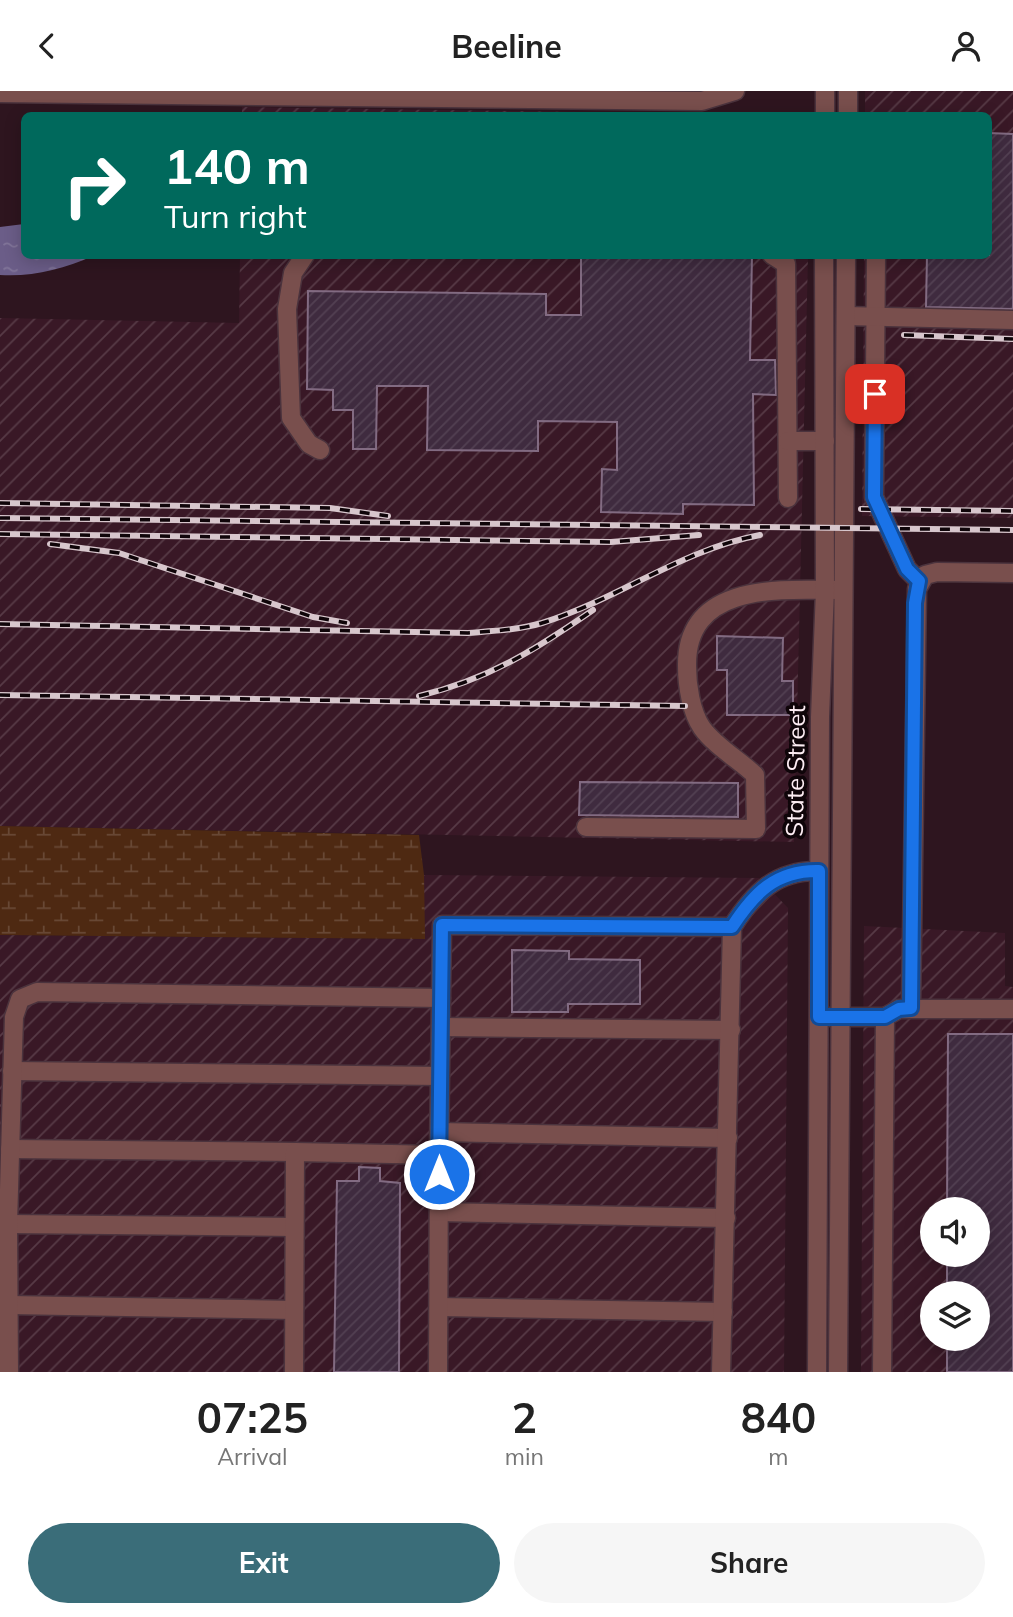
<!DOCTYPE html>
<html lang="en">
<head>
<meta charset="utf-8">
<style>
  body { margin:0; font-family:Mulish,sans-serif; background:#f6f6f6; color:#222; height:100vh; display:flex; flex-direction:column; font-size:26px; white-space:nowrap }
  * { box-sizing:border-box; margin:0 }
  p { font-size:23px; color:#767676 }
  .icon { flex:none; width:38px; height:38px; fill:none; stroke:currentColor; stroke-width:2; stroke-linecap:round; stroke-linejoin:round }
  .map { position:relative; height:1281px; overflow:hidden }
  .panel { display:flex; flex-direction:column; background:#fff; flex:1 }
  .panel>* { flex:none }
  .guide { position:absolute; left:21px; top:21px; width:971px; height:147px; border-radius:10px; box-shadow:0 4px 18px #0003; background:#00695c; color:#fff; overflow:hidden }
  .fabs { position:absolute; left:920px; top:1106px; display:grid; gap:14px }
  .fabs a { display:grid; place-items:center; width:70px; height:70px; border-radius:50%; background:#fff; box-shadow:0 4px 18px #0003; font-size:35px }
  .pin { position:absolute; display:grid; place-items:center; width:60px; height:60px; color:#fff; margin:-30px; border-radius:14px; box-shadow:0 4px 10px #0006 }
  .me { position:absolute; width:77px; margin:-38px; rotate:0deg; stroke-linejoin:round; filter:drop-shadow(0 0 5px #0008) }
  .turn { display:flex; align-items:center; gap:24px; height:147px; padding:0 28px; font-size:32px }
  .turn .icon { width:91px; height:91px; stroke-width:2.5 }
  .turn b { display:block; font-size:49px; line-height:60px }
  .eta { display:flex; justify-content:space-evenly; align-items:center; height:119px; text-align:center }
  .eta b { font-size:42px; font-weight:700; line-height:49px }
  .action { display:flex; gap:14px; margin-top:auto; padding:14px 28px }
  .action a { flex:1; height:80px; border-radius:42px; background:#3a6d79; color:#fff; font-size:28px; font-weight:700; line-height:80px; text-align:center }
  .action a+a { background:#f6f6f6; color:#222 }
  header { display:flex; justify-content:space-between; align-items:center; height:91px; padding:0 28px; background:#fff; font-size:32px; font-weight:700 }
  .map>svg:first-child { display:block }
  .industrial { fill:url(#industrial-furrows); fill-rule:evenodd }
  .wetland { fill:url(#wetland-marsh) }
  .water { fill:url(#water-ripples) }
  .building { fill:url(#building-hatch); stroke:#826b82; stroke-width:2 }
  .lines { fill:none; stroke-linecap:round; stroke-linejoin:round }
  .minor-casing { stroke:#4b333d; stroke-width:21 }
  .minor { stroke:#794f4d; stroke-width:18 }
  .rail-casing { stroke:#d7c6cc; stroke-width:6 }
  .rail { stroke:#0f0509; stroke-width:3.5; stroke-dasharray:10; stroke-linecap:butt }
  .route-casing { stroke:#114b97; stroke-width:18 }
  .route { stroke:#1a73e8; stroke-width:12 }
  .labels { text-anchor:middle; stroke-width:7; stroke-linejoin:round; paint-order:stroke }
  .street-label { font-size:24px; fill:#fdedf3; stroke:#0f0509 }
</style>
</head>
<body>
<header><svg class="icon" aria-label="back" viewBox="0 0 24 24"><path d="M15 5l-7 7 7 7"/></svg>Beeline<svg class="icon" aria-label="person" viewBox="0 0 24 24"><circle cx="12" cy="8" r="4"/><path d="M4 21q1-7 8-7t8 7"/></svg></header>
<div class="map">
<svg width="1013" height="1281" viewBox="0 0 1013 1281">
  <defs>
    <pattern id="industrial-furrows" width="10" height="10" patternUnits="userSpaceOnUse" patternTransform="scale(1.75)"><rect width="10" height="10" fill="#391826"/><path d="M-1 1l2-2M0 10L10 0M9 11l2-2" fill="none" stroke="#573a46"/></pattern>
    <pattern id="wetland-marsh" width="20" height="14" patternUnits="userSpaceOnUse" patternTransform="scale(1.75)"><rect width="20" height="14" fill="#4e2912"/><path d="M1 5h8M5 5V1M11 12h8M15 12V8" fill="none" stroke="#684835"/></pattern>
    <pattern id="water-ripples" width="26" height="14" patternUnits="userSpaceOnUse" patternTransform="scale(1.75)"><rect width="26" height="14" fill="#6b5d88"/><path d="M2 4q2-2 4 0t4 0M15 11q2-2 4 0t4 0" fill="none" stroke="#817599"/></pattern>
    <pattern id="building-hatch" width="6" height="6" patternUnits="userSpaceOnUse" patternTransform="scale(1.75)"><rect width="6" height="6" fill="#3f2b3f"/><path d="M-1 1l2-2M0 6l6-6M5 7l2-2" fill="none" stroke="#524052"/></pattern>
  </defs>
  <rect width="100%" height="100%" fill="#2e151f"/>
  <g class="industrial">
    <polygon points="865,0 1013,0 1013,427 862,425 864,165 989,164 989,24 865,24"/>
    <polygon points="242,16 778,24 242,24"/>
    <polygon points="240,165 808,165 794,751 0,735 0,227 239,232"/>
    <polygon points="424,784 759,787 788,817 784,1281 0,1281 0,844 424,848"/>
    <path d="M864,835L1005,842V895L1013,896V1281H861ZM933,1118H978V1164H933ZM933,1202H978V1248H933Z"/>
  </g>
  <polygon class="wetland" points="0,735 419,744 424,784 425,848 0,844"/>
  <path class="water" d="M24,133V164L93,165C63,178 33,186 0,184V136Z"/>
  <g class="building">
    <polygon points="989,42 1013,43 1013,218 926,216 927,164 989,164"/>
    <polygon points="581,164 752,164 750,269 775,269 776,304 753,303 754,414 683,413 683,423 601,421 602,378 617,379 617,331 538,330 538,360 427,359 428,295 377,295 376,358 353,358 353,319 333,319 333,299 307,298 308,200 546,203 546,224 581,224"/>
    <polygon points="717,545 783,547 782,590 793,590 793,624 727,624 727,579 717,579"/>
    <polygon points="580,691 738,692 738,726 579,724"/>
    <polygon points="512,859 569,860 569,868 640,869 640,913 568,913 568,921 512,921"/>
    <polygon points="948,943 1013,943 1013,1281 947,1281 947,1248 978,1248 978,1202 947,1202 947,1164 978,1164 978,1118 947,1118"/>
    <polygon points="359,1076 380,1077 380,1090 400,1092 399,1281 334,1281 337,1090 359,1090"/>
  </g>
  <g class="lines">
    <defs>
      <g id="minor">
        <polyline points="0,2 702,10 735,0"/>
        <polyline points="825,24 825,0"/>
        <polyline points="848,24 848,0"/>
        <polyline points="305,164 293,182 287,218 291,327 309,353 320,359"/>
        <polyline points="772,164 786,173 788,407"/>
        <polyline points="876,164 874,406 907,478 919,490"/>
        <polyline points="846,225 1013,229"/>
        <polyline points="788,350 825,350"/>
        <path d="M586,736L756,738L755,684C739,669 715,655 702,637C691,621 687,594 687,575C686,493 776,498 836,499"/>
        <polyline points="911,917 917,498 925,484 937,481 1013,482"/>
        <polyline points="829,926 885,926"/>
        <polyline points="441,936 731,939"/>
        <polyline points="12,980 440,985"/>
        <polyline points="440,1041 728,1047"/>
        <polyline points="10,1058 295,1061"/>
        <polyline points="439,1121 726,1127"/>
        <polyline points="8,1133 294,1136"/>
        <polyline points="9,1214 294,1219"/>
        <polyline points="439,1216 723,1221"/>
        <polyline points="9,1281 8,1133 14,926 20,908 37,901 441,907 442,834 732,836"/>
        <polyline points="294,1281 295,1061 439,1064 441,907"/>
        <polyline points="438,1281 439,1064"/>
        <path d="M721,1281L732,836C754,802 776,779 819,780"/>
        <polyline points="817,1281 820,626 825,499 824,164"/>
        <polyline points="838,1281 846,164"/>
        <polyline points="882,1281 885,926 899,918 1013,918"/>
      </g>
    </defs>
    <use href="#minor" class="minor-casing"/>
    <use href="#minor" class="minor"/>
    <defs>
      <g id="rail">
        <polyline points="904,244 1013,248"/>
        <polyline points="0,412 330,417 388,425"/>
        <polyline points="861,418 1013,420"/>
        <polyline points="0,427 1013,439"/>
        <polyline points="0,443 611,451 699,444"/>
        <polyline points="50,453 119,462 313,526 347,532"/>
        <path d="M0,533L468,542C493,540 518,539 542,532C619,508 680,459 760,444"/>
        <polyline points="0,604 685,615"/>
        <path d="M419,605C489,588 535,559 593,519"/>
      </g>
    </defs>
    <use href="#rail" class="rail-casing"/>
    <use href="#rail" class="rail"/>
  </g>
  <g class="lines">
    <defs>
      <path id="route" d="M439,1083L442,834L732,836C754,802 776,779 819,780V926H885L899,918L911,917L915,512L919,490L907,478L874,406L875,303"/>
    </defs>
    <use href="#route" class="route-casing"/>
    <use href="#route" class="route"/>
  </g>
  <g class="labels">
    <g class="street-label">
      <text transform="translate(796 680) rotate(-89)" y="8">State Street</text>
    </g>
  </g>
</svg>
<div class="fabs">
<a><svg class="icon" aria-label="sound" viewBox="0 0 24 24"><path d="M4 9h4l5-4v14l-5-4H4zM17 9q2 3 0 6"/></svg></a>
<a><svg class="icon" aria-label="layers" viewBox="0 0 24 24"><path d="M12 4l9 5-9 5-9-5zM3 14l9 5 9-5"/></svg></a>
</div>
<div class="pin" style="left:875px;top:303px;background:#d93025"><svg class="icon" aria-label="arrive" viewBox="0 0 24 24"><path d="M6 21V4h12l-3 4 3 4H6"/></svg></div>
<svg class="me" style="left:439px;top:1083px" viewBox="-20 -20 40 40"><circle r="17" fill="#1a73e8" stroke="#fff" stroke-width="3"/><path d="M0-11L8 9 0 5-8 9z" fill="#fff"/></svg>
<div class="guide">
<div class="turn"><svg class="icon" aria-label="right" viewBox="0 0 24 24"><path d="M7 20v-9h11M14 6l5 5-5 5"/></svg><div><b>140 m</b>Turn right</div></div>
</div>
</div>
<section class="panel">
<div class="eta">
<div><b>07:25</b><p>Arrival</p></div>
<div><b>2</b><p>min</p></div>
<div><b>840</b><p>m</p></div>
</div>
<div class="action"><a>Exit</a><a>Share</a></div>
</section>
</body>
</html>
